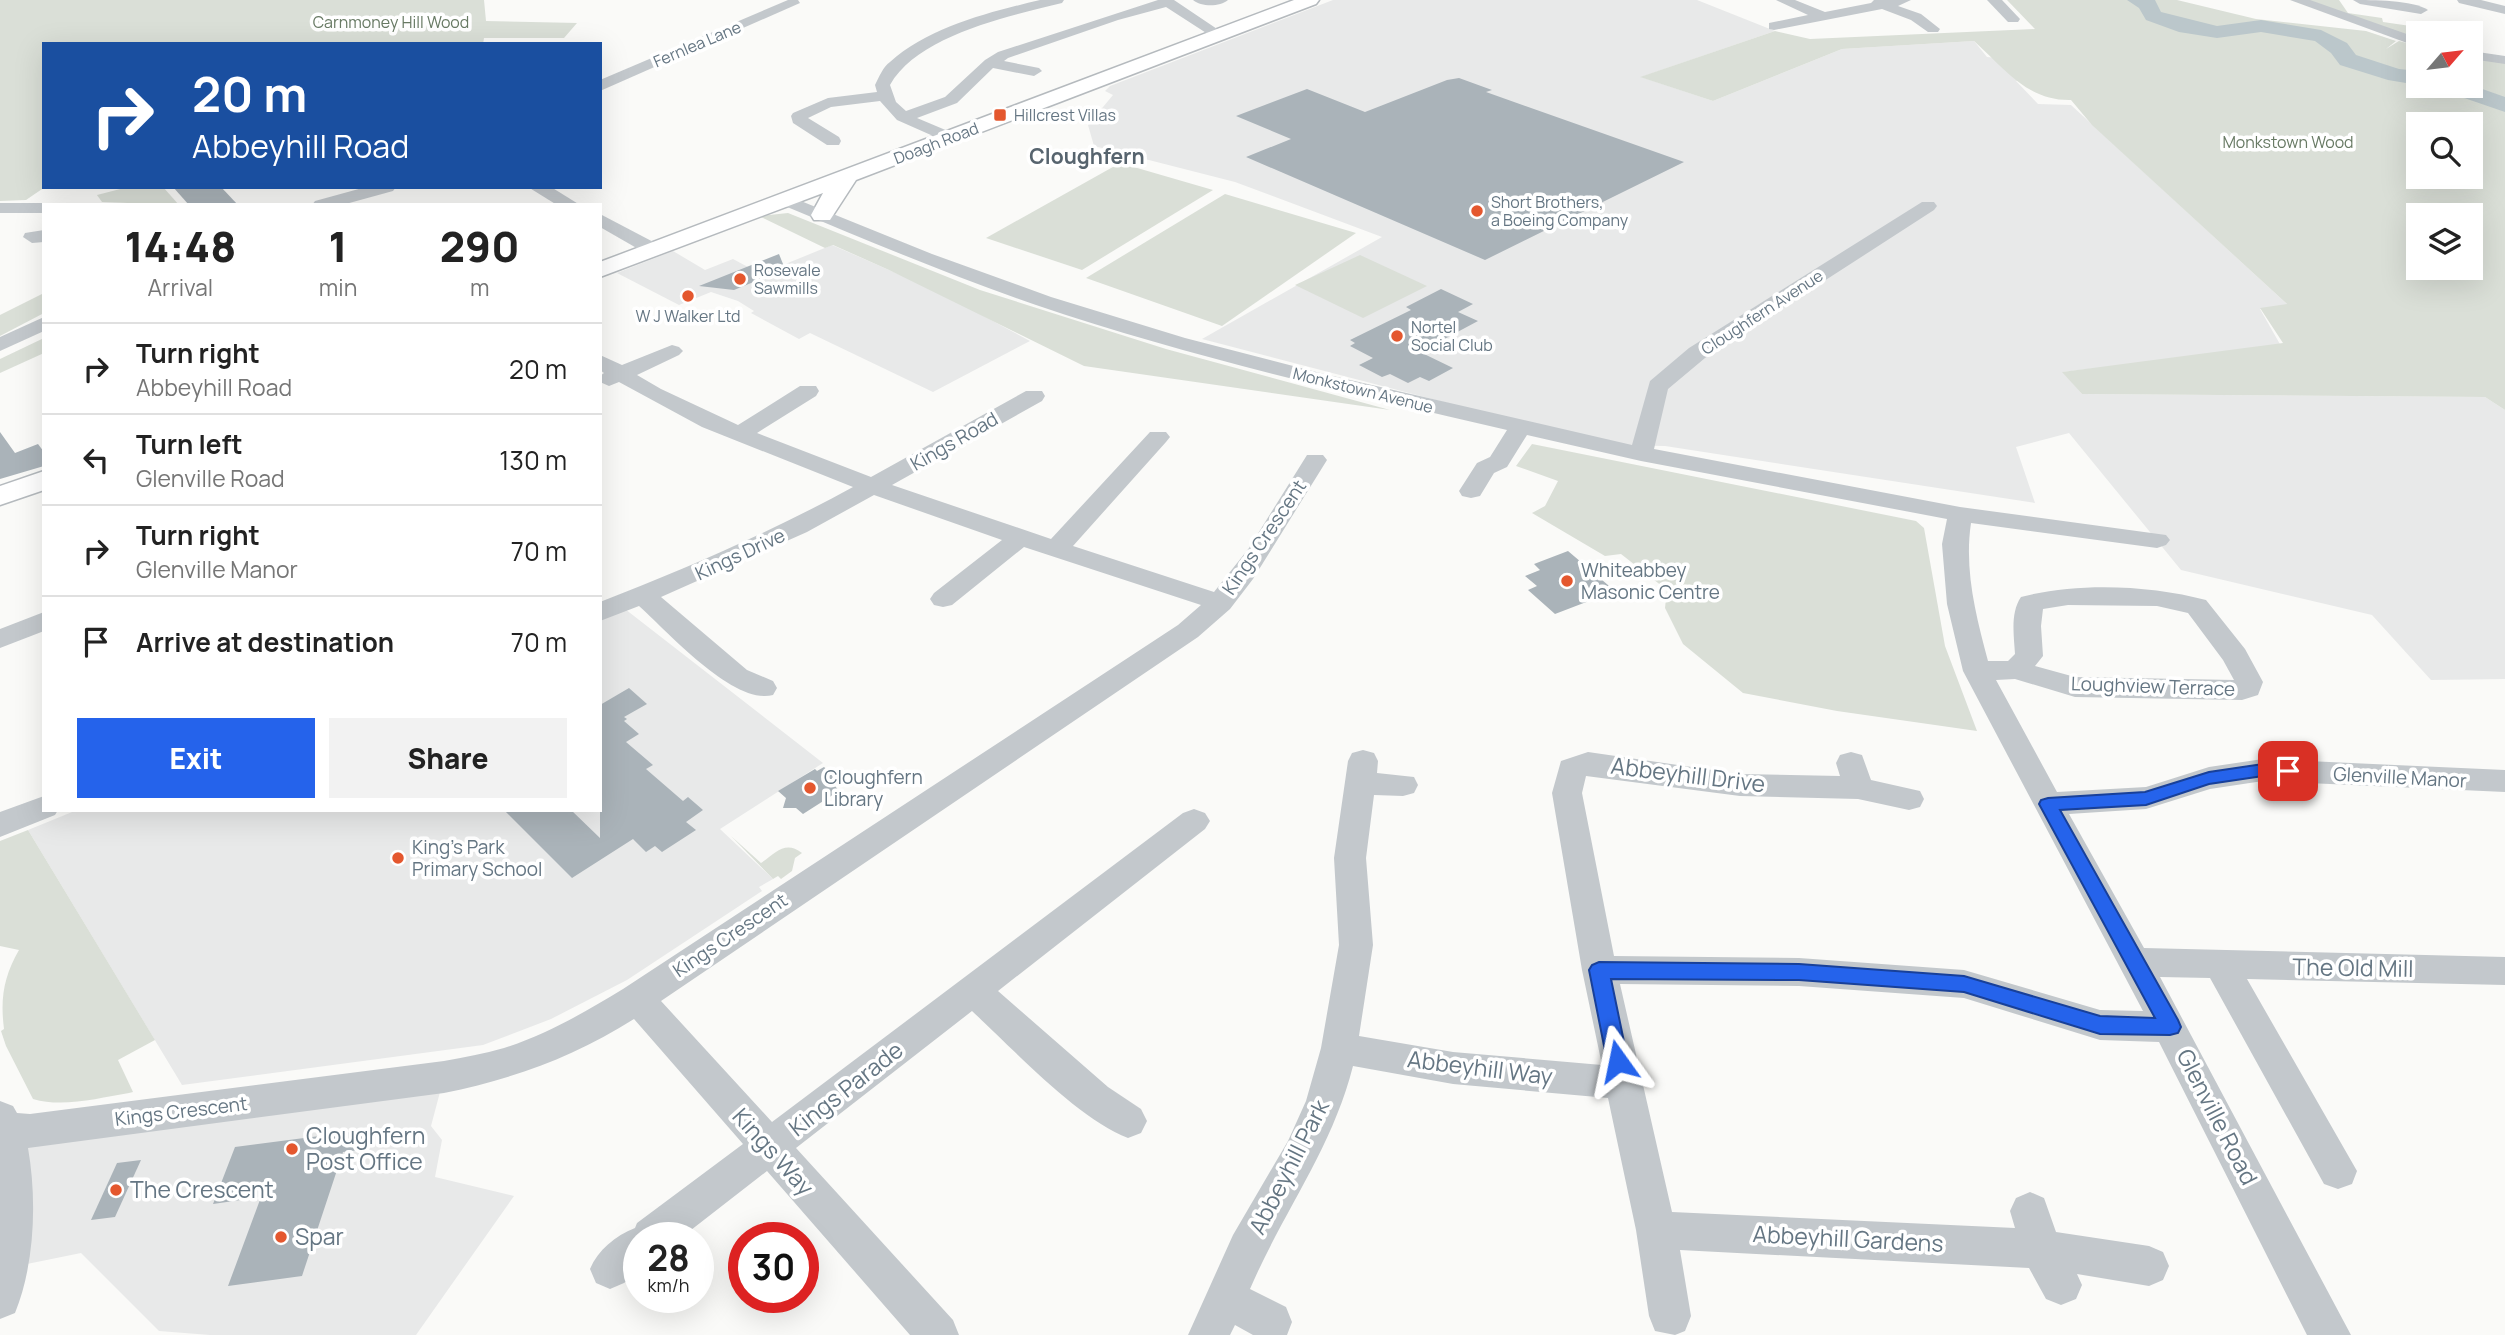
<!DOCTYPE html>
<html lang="en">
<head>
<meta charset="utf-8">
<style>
  body { margin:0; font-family:Manrope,sans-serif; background:#f2f2f2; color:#222; height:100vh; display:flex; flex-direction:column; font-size:26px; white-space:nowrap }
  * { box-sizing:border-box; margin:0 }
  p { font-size:23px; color:#767676 }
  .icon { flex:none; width:38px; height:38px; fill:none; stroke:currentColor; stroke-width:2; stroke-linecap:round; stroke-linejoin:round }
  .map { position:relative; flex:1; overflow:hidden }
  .panel { position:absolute; left:42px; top:203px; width:560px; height:609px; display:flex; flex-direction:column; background:#fff; border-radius:0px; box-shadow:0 7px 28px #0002 }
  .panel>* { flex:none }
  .guide { position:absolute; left:42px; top:42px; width:560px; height:147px; border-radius:0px; box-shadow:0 7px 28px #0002; background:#1a4fa0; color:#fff; overflow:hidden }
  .needle { width:46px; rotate:62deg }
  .buttons { position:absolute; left:2406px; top:21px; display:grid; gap:14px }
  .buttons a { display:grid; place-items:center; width:77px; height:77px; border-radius:0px; background:#fff; box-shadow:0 7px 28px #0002; font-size:35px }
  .speed { position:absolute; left:623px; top:1222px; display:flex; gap:14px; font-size:35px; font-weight:700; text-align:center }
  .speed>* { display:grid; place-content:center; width:91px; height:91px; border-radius:50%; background:#fff; box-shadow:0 7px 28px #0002; line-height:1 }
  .speed small { font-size:18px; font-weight:400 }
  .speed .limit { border:10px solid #d22; background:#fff; color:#111 }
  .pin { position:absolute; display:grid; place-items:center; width:60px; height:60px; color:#fff; margin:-30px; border-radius:14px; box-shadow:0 4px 10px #0006 }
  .me { position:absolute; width:77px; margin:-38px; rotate:348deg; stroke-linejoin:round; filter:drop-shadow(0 0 5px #0008) }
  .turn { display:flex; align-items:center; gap:24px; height:147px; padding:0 35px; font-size:32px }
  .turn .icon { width:91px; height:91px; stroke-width:2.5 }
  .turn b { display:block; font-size:49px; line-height:60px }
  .eta { display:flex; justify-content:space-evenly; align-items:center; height:119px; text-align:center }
  .eta b { font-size:42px; font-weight:800; line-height:49px }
  .button { display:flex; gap:14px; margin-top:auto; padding:14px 35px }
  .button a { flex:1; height:80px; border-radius:0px; background:#2563eb; color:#fff; font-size:28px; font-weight:800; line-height:80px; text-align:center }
  .button a+a { background:#f2f2f2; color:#222 }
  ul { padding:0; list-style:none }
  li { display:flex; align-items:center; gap:21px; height:91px; padding:0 35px; border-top:2px solid #e0e0e0 }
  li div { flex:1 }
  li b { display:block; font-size:26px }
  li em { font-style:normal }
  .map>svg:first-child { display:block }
  .built { fill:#e8e9e9 }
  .green { fill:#dadfd7; fill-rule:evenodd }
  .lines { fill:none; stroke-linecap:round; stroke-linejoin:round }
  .river { fill:#bbc7cb; fill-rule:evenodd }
  .building { fill:#aab3b9 }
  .major-casing { stroke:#b5babe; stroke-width:3 }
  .minor { fill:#c3c8cc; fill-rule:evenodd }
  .major { fill:#fff; fill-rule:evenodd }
  .route { fill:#2563eb; stroke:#184099; stroke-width:2 }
  .poi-dot { fill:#e4572e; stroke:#fff; stroke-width:2.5 }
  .labels { text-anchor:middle; stroke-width:7; stroke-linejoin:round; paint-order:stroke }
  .far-park-label { font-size:16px; fill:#687a64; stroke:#fff }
  .far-street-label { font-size:16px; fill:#657683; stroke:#fff }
  .far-poi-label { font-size:16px; fill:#657683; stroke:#fff; text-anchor:start }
  .street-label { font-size:19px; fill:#657683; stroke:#fff }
  .poi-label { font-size:19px; fill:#657683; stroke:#fff; text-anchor:start }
  .far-district-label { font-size:21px; font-weight:bold; fill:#57646e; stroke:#fff }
  .near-street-label { font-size:23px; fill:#657683; stroke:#fff }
  .near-poi-label { font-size:23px; fill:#657683; stroke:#fff; text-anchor:start }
</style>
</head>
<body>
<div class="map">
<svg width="2505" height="1335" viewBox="0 0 2505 1335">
  <rect width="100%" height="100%" fill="#fafaf8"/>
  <g class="built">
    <polygon points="1333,0 1697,0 1775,31 1641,77 1713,101 1842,49 1974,41 1987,57 1998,58 2026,81 2016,81 2038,104 2071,105 2288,305 2260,309 2281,346 2063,372 2082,394 2485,397 2505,410 2505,679 2431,680 2372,615 2181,570 2069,433 2016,447 2035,503 1665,446 1609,445 1202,339 1382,237 1235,182 1094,146 1088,125 1113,95 1105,91 1110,86"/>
    <polygon points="832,245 937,291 1030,341 933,392 810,333 799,339 751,313 754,311 738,301 711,292 679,305 617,273 673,251 705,270 733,259 761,274"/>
    <polygon points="625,609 823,763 720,829 773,879 759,887 762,891 627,980 551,1019 483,1045 182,1085 28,830 77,810 600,810 600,620"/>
    <polygon points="444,1077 431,1126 442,1140 435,1177 514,1196 416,1335 210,1335 159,1331 81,1253 27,1264 22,1131"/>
  </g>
  <g class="green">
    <polygon points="0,0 484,0 486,21 577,23 564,38 484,38 483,44 44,44 45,187 26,200 0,201"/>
    <path d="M2007,0H2177L2256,19L2366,31L2396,41L2386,49L2399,41L2418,46V86H2471V57L2505,62V410L2485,397L2082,394L2062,372L2283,343L2260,308L2287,304L2092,125L2071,100C2027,101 2005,69 1974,41L1842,49L1713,101L1640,77L1775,31L1810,39L2035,29ZM2418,124H2471V177H2418ZM2418,215H2471V268H2418Z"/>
    <polygon points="2306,0 2339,0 2348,13 2382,18 2383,22 2438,30 2439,33 2418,33 2418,40"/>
    <polygon points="1120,163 1213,190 1082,270 986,238"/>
    <polygon points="128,187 163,187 179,205 102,202 97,195"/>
    <polygon points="1225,194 1356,233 1222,326 1086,278"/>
    <polygon points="788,213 980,290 1166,349 1390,410 1084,366 889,270 833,245 825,248 759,216"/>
    <polygon points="1360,255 1427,286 1363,318 1295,285"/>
    <polygon points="44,293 44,313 0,336 0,315"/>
    <polygon points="44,338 44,353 0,373 0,359"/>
    <polygon points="1532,444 1916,521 1924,528 1945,646 1977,731 1837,711 1743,693 1683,644 1665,608 1667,590 1621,554 1605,556 1532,513 1545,506 1558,481 1516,466"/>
    <path d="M28,830L155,1040L118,1060L133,1092L129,1093C98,1098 63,1108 33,1099L6,1046L1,1031L4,1029C0,998 4,976 19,950L0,946V841Z"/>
    <path d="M731,836L761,863C776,853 785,840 802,853L795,858L792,871L781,879L778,876L773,879Z"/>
  </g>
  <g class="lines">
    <g class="river">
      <polygon points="2127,0 2155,0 2161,12 2217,26 2261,20 2321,30 2347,43 2356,55 2399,69 2418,71 2418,85 2388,80 2340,65 2331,53 2315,41 2261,32 2217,38 2179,32 2146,20 2139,8"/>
      <polygon points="2471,85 2505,97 2505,112 2444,91 2440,86"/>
    </g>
  </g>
  <g class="building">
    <polygon points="1459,78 1492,90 1486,92 1684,162 1485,260 1246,157 1291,139 1236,116 1307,89 1365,112 1447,80"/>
    <polygon points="173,187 221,187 238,205 189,205"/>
    <polygon points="779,254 785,269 734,290 699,286"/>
    <polygon points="1441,289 1473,304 1458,312 1478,321 1420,352 1453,368 1429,381 1420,377 1408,383 1390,374 1382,377 1359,365 1373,358 1350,346 1355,343 1350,340 1411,310 1406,307"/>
    <polygon points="0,432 15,453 38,444 44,452 44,466 0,479"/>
    <polygon points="1568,551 1615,591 1555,614 1528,590 1537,586 1525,576 1540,570 1534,564"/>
    <polygon points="629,688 647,704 624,717 627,719 624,721 639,734 626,742 653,765 646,769 683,801 688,797 703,810 686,822 696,830 662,852 655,846 646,852 633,839 572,878 504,810 571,810 600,838 600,705"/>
    <polygon points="824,767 841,782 835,786 839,791 803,814 796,808 783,808 786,798 778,791 815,769 817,771"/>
    <polygon points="366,1130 360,1150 343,1152 302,1276 228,1286 261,1197 213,1204 235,1147"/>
    <polygon points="141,1160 115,1217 91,1220 117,1163"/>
  </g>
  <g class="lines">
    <defs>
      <g id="major">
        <polygon points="1294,0 1319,0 1316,4 856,180 830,220 814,220 811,215 823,193 600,277 600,262"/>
        <polygon points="44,471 44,490 0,505 0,486"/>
      </g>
    </defs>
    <use href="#major" class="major-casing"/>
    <g class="minor">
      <polygon points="788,0 798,0 800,3 600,91 600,80"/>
      <path d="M1040,0H1064L1062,3C1010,16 918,35 890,85L896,102L906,111L945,97L985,60L998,52L1158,0H1174L1226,35L1224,38H1214L1166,7L1118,20L1008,58L1004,61L1039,68L1042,71L1034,76L993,68L957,103L917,118L955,134L957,138L955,142L949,143L897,120L880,101L831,107L808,118L839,137L841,141L839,145H827L793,123L791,116L793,113L828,98L877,92L875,85C879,77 883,67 890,62C929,27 990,12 1040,0Z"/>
      <path d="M1193,0H1228C1220,7 1201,7 1193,0Z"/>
      <polygon points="1776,0 1795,0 1825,12 1871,3 1874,0 1911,0 1898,6 1921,14 1940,29 1938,32 1928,32 1911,20 1882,9 1774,30 1769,29 1769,23 1808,15"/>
      <polygon points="1987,0 2002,0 2020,19 2018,22 2008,22"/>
      <polygon points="2290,0 2310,0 2418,38 2418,47"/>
      <path d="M2353,0C2372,0 2413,0 2428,10L2421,14L2360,4Z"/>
      <polygon points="2457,0 2481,0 2505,6 2505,14 2459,3"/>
      <polygon points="2471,51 2505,56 2505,64 2471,59"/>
      <polygon points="366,187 396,187 393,191 342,205 312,205 315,201"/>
      <polygon points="528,187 551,187 580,205 557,205"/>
      <path d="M786,195L932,254L1051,297L1185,338L1324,374L1632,445L1650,381L1689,348L1922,202H1934L1937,206L1934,210L1705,358L1668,389L1654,449L1960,507L2166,535L2170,540L2166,545L2157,548L1971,523C1964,570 1976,616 1988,661H2008L2015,654C2014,636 2010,613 2021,597C2077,582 2150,585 2206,600L2245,649L2263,682L2258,695L2242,700L2075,697L2015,679L1996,680L2057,792L2146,787L2209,767L2263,759L2505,770V792L2263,781L2210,789L2146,809L2069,814L2144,948L2505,957V985L2247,979L2357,1171L2352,1184L2338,1189L2324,1184L2210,978L2160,977L2351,1335H2307L2159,1042L2100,1040L1964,998L1799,986L1620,984L1672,1212L2015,1228L2010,1211L2016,1198L2030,1192L2044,1198L2056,1232L2149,1246L2163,1252L2169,1266L2163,1280L2149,1286L2077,1274L2082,1285L2076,1299L2061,1305L2046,1299L2029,1268L1680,1250L1691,1316L1685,1331L1675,1335L1655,1331L1649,1316L1636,1230L1608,1098L1453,1084L1353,1066C1332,1149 1283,1212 1250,1289L1286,1307L1292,1322L1287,1335H1253L1235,1325L1230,1335H1188L1233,1235L1288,1141L1306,1101L1321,1048L1339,945L1334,858L1348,761L1352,753L1363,750L1374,753L1378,761L1377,773L1414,777L1418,785L1414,793L1403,796L1374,795L1366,858L1373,945L1359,1036L1453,1052L1602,1065L1582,970L1552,793L1561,761L1588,752L1740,774L1840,776L1836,763L1840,755L1851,752L1862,755L1871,780L1920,791L1924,799L1920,807L1909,810L1858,799L1740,796L1586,776L1582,793L1614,956L1799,958L1964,970L2100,1010L2143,1011L1963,671L1947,604L1942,544L1947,519L1641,461L1527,435L1507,467L1494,473L1480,496L1471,498L1462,496L1459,491L1477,463L1490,457L1507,430C1349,393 1190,357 1036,305C949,275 864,239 780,204L777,200ZM2068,605L2157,606L2188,613L2223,660L2234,680L2075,677L2035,666L2043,656L2041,626L2043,609Z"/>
      <polygon points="0,203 44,203 51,205 44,205 44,213 0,213"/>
      <polygon points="600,214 661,246 664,250 661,254 647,254 600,227"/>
      <polygon points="44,230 44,242 32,243 23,237 25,233"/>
      <polygon points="44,317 44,331 0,351 0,337"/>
      <path d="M672,345L679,347L683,351L679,355L637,375L661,389L738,425L800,386H816L819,391L816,396L757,433L871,477L1026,391H1042L1045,396L1042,401L892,485L1051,539L1150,432H1166L1170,437L1166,442L1073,546L1214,592L1249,548L1307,455H1323L1327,460L1253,579L1230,609L1198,637L661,1001L772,1122L1183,813L1194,809L1205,813L1210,821L1205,829L998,991L1108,1087L1141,1109L1147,1121L1141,1133L1128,1138C1078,1119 1013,1049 972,1011L796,1148L953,1320L959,1335H910L767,1171L682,1237H639V1272L624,1283L610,1289L596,1283L590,1269C598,1250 615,1236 635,1228L637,1223L743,1144L634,1019C574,1057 513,1079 444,1093L28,1148C37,1199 35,1264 15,1313L0,1319V1101L13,1106L17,1113L30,1114L444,1061C464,1057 484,1054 504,1048C546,1035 585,1012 623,989L1178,625L1201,605L1024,547L952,605L943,607L934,605L930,599L934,593L1002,540L874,495L807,532L661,597L747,670L773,681L777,688L773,695C734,706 667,631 639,606L600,621V602C687,568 771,532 853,487L702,427L619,382L609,386L600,382V376L604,373L600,370V355L622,365Z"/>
      <polygon points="44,612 44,631 0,648 0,629"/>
      <polygon points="44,796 44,810 58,810 55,815 0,837 0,812"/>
    </g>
    <use href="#major" class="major"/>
  </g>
  <polygon class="route" points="2263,764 2288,765 2296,771 2288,777 2263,776 2209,784 2146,805 2060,810 2178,1020 2181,1027 2178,1033 2170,1035 2100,1034 1964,992 1799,980 1611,979 1628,1061 1625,1067 1618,1070 1610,1067 1607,1061 1589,970 1592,965 1599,962 1799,964 1964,976 2100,1016 2155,1018 2039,804 2041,800 2048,798 2145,792 2209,772"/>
  <g class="poi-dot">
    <rect x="993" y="108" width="14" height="14" rx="3.5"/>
    <circle cx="1477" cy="211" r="7"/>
    <circle cx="740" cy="279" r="7"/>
    <circle cx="688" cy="296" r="7"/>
    <circle cx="1397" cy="336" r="7"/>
    <circle cx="1567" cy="581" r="7"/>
    <circle cx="810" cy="788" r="7"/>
    <circle cx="398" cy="858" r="7"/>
    <circle cx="292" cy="1149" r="7"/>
    <circle cx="116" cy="1190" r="7"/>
    <circle cx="281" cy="1237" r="7"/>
  </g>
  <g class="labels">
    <g class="far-park-label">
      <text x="391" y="28">Carnmoney Hill Wood</text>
      <text x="2288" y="148">Monkstown Wood</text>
    </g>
    <g class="far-street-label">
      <text transform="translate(697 44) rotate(-23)" y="6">Fernlea Lane</text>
      <text transform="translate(936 143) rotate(-21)" y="6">Doagh Road</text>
      <text transform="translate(1762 312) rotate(-33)" y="6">Cloughfern Avenue</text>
      <text transform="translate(1363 390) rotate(14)" y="6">Monkstown Avenue</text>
    </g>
    <g class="far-poi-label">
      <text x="1014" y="121">Hillcrest Villas</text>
      <text x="1491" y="208">Short Brothers,<tspan x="1491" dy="18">a Boeing Company</tspan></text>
      <text x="754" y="276">Rosevale<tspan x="754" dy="18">Sawmills</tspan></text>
      <text x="688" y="322" text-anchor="middle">W J Walker Ltd</text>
      <text x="1411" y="333">Nortel<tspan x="1411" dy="18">Social Club</tspan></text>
    </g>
    <g class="street-label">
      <text transform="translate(954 441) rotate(-30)" y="7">Kings Road</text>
      <text transform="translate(1264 537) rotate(-56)" y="7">Kings Crescent</text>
      <text transform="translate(740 554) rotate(-25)" y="7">Kings Drive</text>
      <text transform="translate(2153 686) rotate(2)" y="7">Loughview Terrace</text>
      <text transform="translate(2400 777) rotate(3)" y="7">Glenville Manor</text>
      <text transform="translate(730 935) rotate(-34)" y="7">Kings Crescent</text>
      <text transform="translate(181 1111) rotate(-7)" y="7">Kings Crescent</text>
    </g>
    <g class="poi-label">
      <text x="1581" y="577">Whiteabbey<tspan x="1581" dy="22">Masonic Centre</tspan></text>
      <text x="824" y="784">Cloughfern<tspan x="824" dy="22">Library</tspan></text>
      <text x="412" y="854">King's Park<tspan x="412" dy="22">Primary School</tspan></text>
    </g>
    <g class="far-district-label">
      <text x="1087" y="164">Cloughfern</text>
    </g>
    <g class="near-street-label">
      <text transform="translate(1688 775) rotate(7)" y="8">Abbeyhill Drive</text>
      <text transform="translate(2353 968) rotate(1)" y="8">The Old Mill</text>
      <text transform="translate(1480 1068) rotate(7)" y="8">Abbeyhill Way</text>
      <text transform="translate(846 1089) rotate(-38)" y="8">Kings Parade</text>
      <text transform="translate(2217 1117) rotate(63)" y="8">Glenville Road</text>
      <text transform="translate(773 1152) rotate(48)" y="8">Kings Way</text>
      <text transform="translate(1289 1167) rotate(-63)" y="8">Abbeyhill Park</text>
      <text transform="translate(1848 1239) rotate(3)" y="8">Abbeyhill Gardens</text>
    </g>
    <g class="near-poi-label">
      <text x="306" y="1144">Cloughfern<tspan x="306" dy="26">Post Office</tspan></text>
      <text x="130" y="1198">The Crescent</text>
      <text x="295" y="1245">Spar</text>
    </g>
  </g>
</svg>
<div class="buttons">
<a><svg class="needle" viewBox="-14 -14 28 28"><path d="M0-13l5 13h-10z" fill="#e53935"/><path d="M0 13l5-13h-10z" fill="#767676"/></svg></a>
<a><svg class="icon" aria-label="search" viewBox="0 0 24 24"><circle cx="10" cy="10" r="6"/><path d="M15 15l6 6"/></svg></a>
<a><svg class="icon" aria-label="layers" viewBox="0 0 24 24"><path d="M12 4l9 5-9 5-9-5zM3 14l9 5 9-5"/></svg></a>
</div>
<div class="speed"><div>28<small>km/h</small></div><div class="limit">30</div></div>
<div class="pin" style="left:2288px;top:771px;background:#d93025"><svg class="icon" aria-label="arrive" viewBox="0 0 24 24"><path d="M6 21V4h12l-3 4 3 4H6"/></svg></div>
<svg class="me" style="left:1618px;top:1061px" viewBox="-20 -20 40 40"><path d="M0-17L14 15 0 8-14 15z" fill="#2563eb" stroke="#fff" stroke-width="4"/></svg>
<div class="guide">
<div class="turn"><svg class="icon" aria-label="right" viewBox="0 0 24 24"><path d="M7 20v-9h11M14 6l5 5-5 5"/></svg><div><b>20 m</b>Abbeyhill Road</div></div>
</div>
<section class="panel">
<div class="eta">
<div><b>14:48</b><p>Arrival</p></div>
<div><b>1</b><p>min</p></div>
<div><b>290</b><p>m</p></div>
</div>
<ul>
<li><svg class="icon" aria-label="right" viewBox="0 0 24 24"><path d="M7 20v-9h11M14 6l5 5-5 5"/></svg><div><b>Turn right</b><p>Abbeyhill Road</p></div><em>20 m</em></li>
<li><svg class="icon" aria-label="left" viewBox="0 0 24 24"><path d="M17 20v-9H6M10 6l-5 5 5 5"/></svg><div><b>Turn left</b><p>Glenville Road</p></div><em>130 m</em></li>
<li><svg class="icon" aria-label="right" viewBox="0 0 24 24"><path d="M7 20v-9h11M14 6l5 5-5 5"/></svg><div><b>Turn right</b><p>Glenville Manor</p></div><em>70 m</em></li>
<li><svg class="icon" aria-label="arrive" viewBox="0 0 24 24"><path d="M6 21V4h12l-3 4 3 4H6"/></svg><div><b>Arrive at destination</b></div><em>70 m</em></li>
</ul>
<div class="button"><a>Exit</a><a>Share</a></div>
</section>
</div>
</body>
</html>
